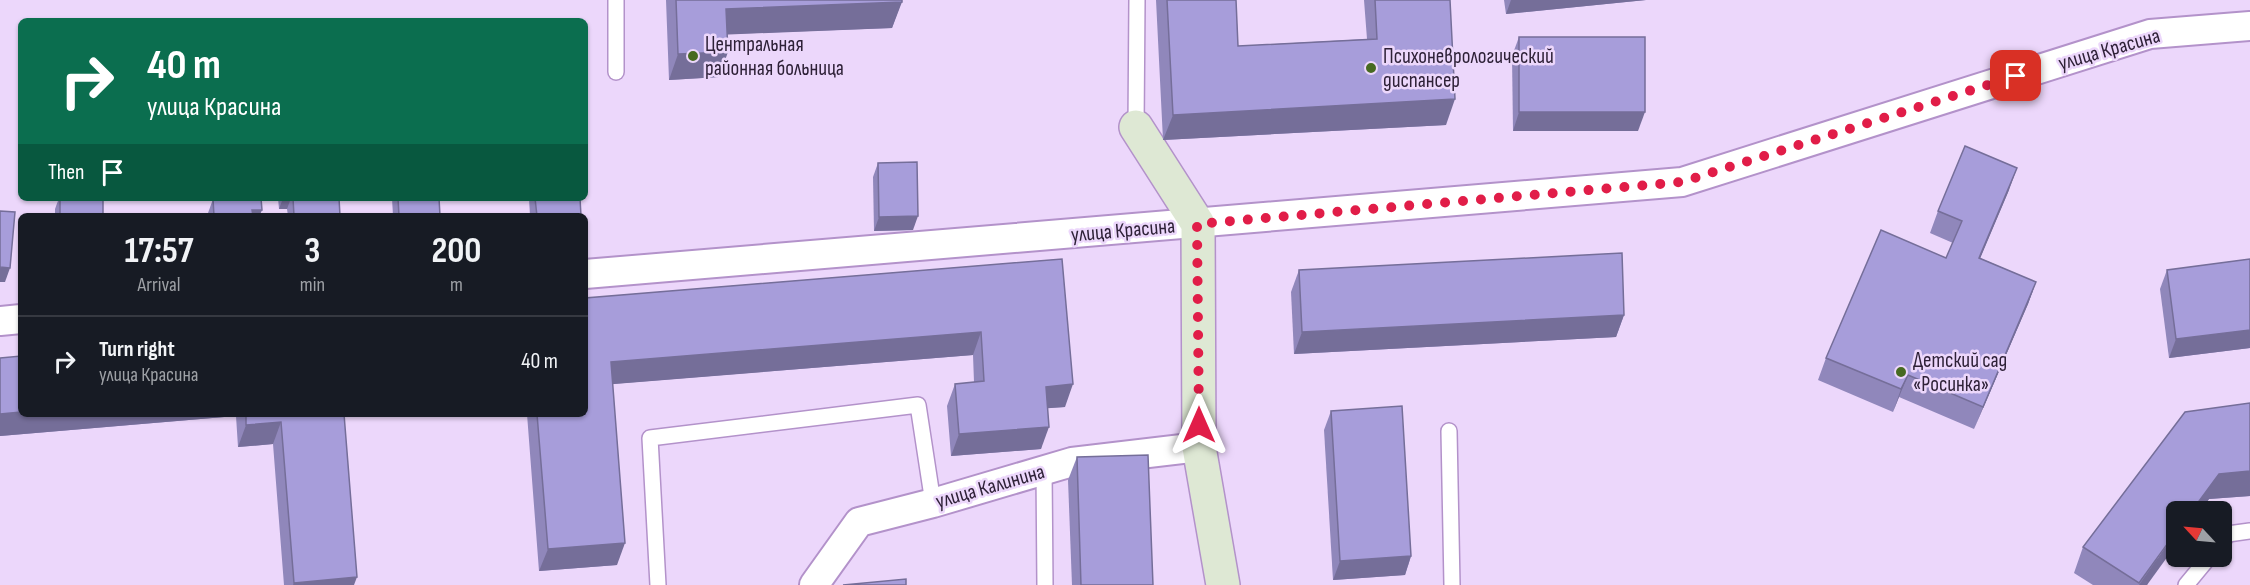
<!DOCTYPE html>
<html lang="en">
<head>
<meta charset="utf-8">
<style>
  body { margin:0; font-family:"Sofia Sans Condensed",sans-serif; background:#242831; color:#f1f3f6; height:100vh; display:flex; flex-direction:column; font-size:22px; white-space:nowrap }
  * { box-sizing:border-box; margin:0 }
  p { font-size:20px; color:#9ea1a6 }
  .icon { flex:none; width:33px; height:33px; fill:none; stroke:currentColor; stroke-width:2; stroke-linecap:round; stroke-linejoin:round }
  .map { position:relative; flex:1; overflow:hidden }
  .sheet { position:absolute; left:18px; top:213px; width:570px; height:204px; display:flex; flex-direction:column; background:#171b24; border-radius:9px; box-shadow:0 2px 4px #0004 }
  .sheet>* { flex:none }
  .hud { position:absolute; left:18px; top:18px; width:570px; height:183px; border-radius:9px; box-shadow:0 2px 4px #0004; background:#0b6e4f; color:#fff; overflow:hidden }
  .needle { width:39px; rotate:296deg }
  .fabs { position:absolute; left:2166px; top:501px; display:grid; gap:12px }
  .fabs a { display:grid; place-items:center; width:66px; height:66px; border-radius:9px; background:#171b24; box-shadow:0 2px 4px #0004; font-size:30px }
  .pin { position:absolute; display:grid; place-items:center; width:51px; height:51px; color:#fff; margin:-26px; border-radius:12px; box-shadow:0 3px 9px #0006 }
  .me { position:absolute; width:66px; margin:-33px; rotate:0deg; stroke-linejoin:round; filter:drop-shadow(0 0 4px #0008) }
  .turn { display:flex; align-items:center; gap:21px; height:126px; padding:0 30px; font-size:27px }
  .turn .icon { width:78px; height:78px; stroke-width:2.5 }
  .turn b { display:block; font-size:42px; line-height:51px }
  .then { display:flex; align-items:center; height:57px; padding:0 30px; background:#0003; gap:12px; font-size:22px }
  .eta { display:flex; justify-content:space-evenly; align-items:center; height:102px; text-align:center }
  .eta b { font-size:36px; font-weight:700; line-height:42px }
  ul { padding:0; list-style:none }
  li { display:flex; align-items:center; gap:18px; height:90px; padding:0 30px; border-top:2px solid #363941 }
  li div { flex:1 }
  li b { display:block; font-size:22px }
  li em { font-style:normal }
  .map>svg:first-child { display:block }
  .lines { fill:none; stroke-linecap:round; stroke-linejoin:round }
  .lane-casing { stroke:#b392ca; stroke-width:18 }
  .street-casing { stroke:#b392ca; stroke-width:32 }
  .secondary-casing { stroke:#b392ca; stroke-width:36 }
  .lane { stroke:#fff; stroke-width:15 }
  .street { stroke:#fff; stroke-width:28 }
  .secondary { stroke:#dee8d4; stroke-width:33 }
  .wall { fill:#9087bb }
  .shaded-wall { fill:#756e99 }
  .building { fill:#a79dda; stroke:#756e99; stroke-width:1.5 }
  .route { stroke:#e11d48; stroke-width:10; stroke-dasharray:0 18 }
  .poi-dot { fill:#476a21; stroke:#ecd7fb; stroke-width:2 }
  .labels { text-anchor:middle; stroke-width:5; stroke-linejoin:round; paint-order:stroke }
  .poi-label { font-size:21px; fill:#2e2137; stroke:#ecd7fb; text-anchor:start }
  .street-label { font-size:21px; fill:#2e2137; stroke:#ecd7fb }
</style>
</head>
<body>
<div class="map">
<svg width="2250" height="585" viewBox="0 0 2250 585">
  <rect width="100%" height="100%" fill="#ecd7fb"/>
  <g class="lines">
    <defs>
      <g id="lane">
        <polyline points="616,72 616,0"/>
        <polyline points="1136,127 1137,0"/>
        <polyline points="1449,431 1452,585"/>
        <polyline points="1044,470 1045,585"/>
        <polyline points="2222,542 2228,534 2250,531"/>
        <polyline points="658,585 650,438 918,405 933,503"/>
        <polyline points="2186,585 2210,556"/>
      </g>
      <g id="street">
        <polyline points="585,274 1682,182 2150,34 2250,26"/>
        <polyline points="0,321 21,319"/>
        <polyline points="814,585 859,522 933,503 1072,462 1199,447"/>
      </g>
      <polyline id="secondary" points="1136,127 1198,224 1199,447 1223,585"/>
    </defs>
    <use href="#lane" class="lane-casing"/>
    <use href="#street" class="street-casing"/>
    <use href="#secondary" class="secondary-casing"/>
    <use href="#lane" class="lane"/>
    <use href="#street" class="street"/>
    <use href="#secondary" class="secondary"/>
  </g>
  <g class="wall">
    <polygon points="666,0 902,0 892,28 727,34 719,77 669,80"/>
    <polygon points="1156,0 1236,0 1238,46 1367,39 1364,0 1450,0 1446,125 1163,140"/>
    <polygon points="1504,0 1646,0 1506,14"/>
    <polygon points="1519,37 1638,131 1513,131 1512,56"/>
    <polygon points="878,163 913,230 874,231 873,177"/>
    <polygon points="2009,190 1980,258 2036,282 2028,304 1974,429 1899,397 1893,412 1818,380 1826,358 1946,258 1953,243 1930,233 1938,211"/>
    <polygon points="59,198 103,198 103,216 55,216 55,209"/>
    <polygon points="218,198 261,198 262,210 259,216 208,216 208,213 213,199"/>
    <polygon points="278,198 339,198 340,216 288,216 287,209 279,209"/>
    <polygon points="392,198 439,198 440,216 393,216"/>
    <polygon points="529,198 580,198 581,216 530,216"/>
    <polygon points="1062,259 1065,407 1047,408 1041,449 951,456 947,406 955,384 974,382 973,355 612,384 617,565 539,571 527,414 585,414 585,298"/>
    <polygon points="2250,259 2250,348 2169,358 2160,289 2167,270"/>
    <polygon points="1299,270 1624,315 1616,337 1294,354 1291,292"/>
    <polygon points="0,358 21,414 344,414 354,585 284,585 273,444 238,447 236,416 0,436"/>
    <polygon points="2250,403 2250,496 2209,499 2200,512 2176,512 2147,585 2093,585 2074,573 2083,547"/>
    <polygon points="1331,411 1411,556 1405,575 1333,580 1324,430"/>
    <polygon points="1077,457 1153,585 1072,585 1068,480"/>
  </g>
  <g class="shaded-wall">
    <polygon points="1511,0 1646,0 1506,14"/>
    <polygon points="902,2 892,28 717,35 726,9"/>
    <polygon points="728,52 719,77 669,80 678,54"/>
    <polygon points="1455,99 1446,125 1163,140 1173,115"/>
    <polygon points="1519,112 1645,112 1638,131 1513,131"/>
    <polygon points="2017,168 2009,190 1971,280 1979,258"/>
    <polygon points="283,198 291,198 287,209 279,209"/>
    <polygon points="252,210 262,210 259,216 250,216"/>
    <polygon points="918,216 913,230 874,231 879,217"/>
    <polygon points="0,267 10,268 5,282 0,282"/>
    <polygon points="2036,282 2028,304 1974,429 1983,407"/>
    <polygon points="1624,315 1616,337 1294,354 1302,332"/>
    <polygon points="2250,330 2250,348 2169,358 2176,339"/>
    <polygon points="981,332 973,355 602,385 611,362"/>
    <polygon points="1908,375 1899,397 1893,412 1901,389"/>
    <polygon points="1073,384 1065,407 1037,409 1046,387"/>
    <polygon points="21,412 21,414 237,414 236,416 0,436 0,414"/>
    <polygon points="281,422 273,444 238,447 246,425"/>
    <polygon points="1049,427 1041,449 951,456 959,434"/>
    <polygon points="2250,471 2250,496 2209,499 2200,512 2191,512 2219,474"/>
    <polygon points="2176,532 2176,545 2147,585 2139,585"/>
    <polygon points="625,543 617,565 539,571 548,549"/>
    <polygon points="1411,556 1405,575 1333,580 1340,561"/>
    <polygon points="357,577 354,585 293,585 294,583"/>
  </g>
  <g class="building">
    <polygon points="676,0 902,0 902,2 726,9 728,52 678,54"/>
    <polygon points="1167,0 1236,0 1238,46 1377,39 1375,0 1450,0 1455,99 1173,115"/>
    <rect x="1519" y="37" width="126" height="75"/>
    <polygon points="1965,146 2017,168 1979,258 2036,282 1983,407 1908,375 1901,389 1826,358 1881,230 1946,258 1962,221 1938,211"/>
    <polygon points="917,162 918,216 879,217 878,163"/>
    <rect x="60" y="198" width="43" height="18"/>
    <polygon points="224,198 261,198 262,210 252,210 253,216 214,216 213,199"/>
    <polygon points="293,198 339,198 340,216 294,216"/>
    <polygon points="398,198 439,198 440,216 399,216"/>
    <polygon points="535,198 580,198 581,216 537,216"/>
    <polygon points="0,211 15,212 10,268 0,267"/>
    <polygon points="1622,253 1624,315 1302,332 1299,270"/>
    <polygon points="1062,259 1073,384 1046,387 1049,427 959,434 955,384 984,381 981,332 611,362 625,543 548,549 537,414 585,414 585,298"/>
    <polygon points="2250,259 2250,330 2176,339 2167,270"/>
    <polygon points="21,356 21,412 0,414 0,358"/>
    <polygon points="2250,403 2250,471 2219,474 2191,512 2176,512 2176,532 2139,583 2083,547 2185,412"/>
    <polygon points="1402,406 1411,556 1340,561 1331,411"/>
    <polygon points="246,414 344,414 357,577 294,583 281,422 246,425"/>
    <polygon points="1148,455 1153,585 1081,585 1077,457"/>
    <polygon points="906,579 906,585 843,585"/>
  </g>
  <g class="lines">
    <polyline class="route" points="1199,425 1197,224 1682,182 2016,76"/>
  </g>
  <g class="poi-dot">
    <circle cx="693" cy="56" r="6"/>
    <circle cx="1371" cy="68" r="6"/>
    <circle cx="1901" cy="372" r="6"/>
  </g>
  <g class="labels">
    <g class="poi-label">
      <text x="705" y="51">Центральная<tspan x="705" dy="24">районная больница</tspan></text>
      <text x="1383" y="63">Психоневрологический<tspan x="1383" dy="24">диспансер</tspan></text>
      <text x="1913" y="367">Детский сад<tspan x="1913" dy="24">«Росинка»</tspan></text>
    </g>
    <g class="street-label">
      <text transform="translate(2109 49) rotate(-16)" y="7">улица Красина</text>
      <text transform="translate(1123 230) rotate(-5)" y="7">улица Красина</text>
      <text transform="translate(990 486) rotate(-16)" y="7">улица Калинина</text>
    </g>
  </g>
</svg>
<div class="fabs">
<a><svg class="needle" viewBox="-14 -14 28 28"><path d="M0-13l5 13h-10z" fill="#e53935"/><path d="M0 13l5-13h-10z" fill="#9ea1a6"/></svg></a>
</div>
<div class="pin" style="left:2016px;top:76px;background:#d93025"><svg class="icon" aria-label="arrive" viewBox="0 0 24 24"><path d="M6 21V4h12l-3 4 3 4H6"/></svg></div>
<svg class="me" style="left:1199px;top:425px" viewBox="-20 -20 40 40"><path d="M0-17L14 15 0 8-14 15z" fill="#e11d48" stroke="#fff" stroke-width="4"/></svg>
<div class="hud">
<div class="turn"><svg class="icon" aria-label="right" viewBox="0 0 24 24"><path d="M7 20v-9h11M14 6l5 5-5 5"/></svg><div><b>40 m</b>улица Красина</div></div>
<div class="then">Then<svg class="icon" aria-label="arrive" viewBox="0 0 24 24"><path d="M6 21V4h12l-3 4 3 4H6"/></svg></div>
</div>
<section class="sheet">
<div class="eta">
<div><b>17:57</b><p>Arrival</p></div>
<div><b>3</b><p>min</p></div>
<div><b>200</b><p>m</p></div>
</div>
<ul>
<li><svg class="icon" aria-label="right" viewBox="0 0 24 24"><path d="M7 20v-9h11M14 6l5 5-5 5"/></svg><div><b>Turn right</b><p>улица Красина</p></div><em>40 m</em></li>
</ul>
</section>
</div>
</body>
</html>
